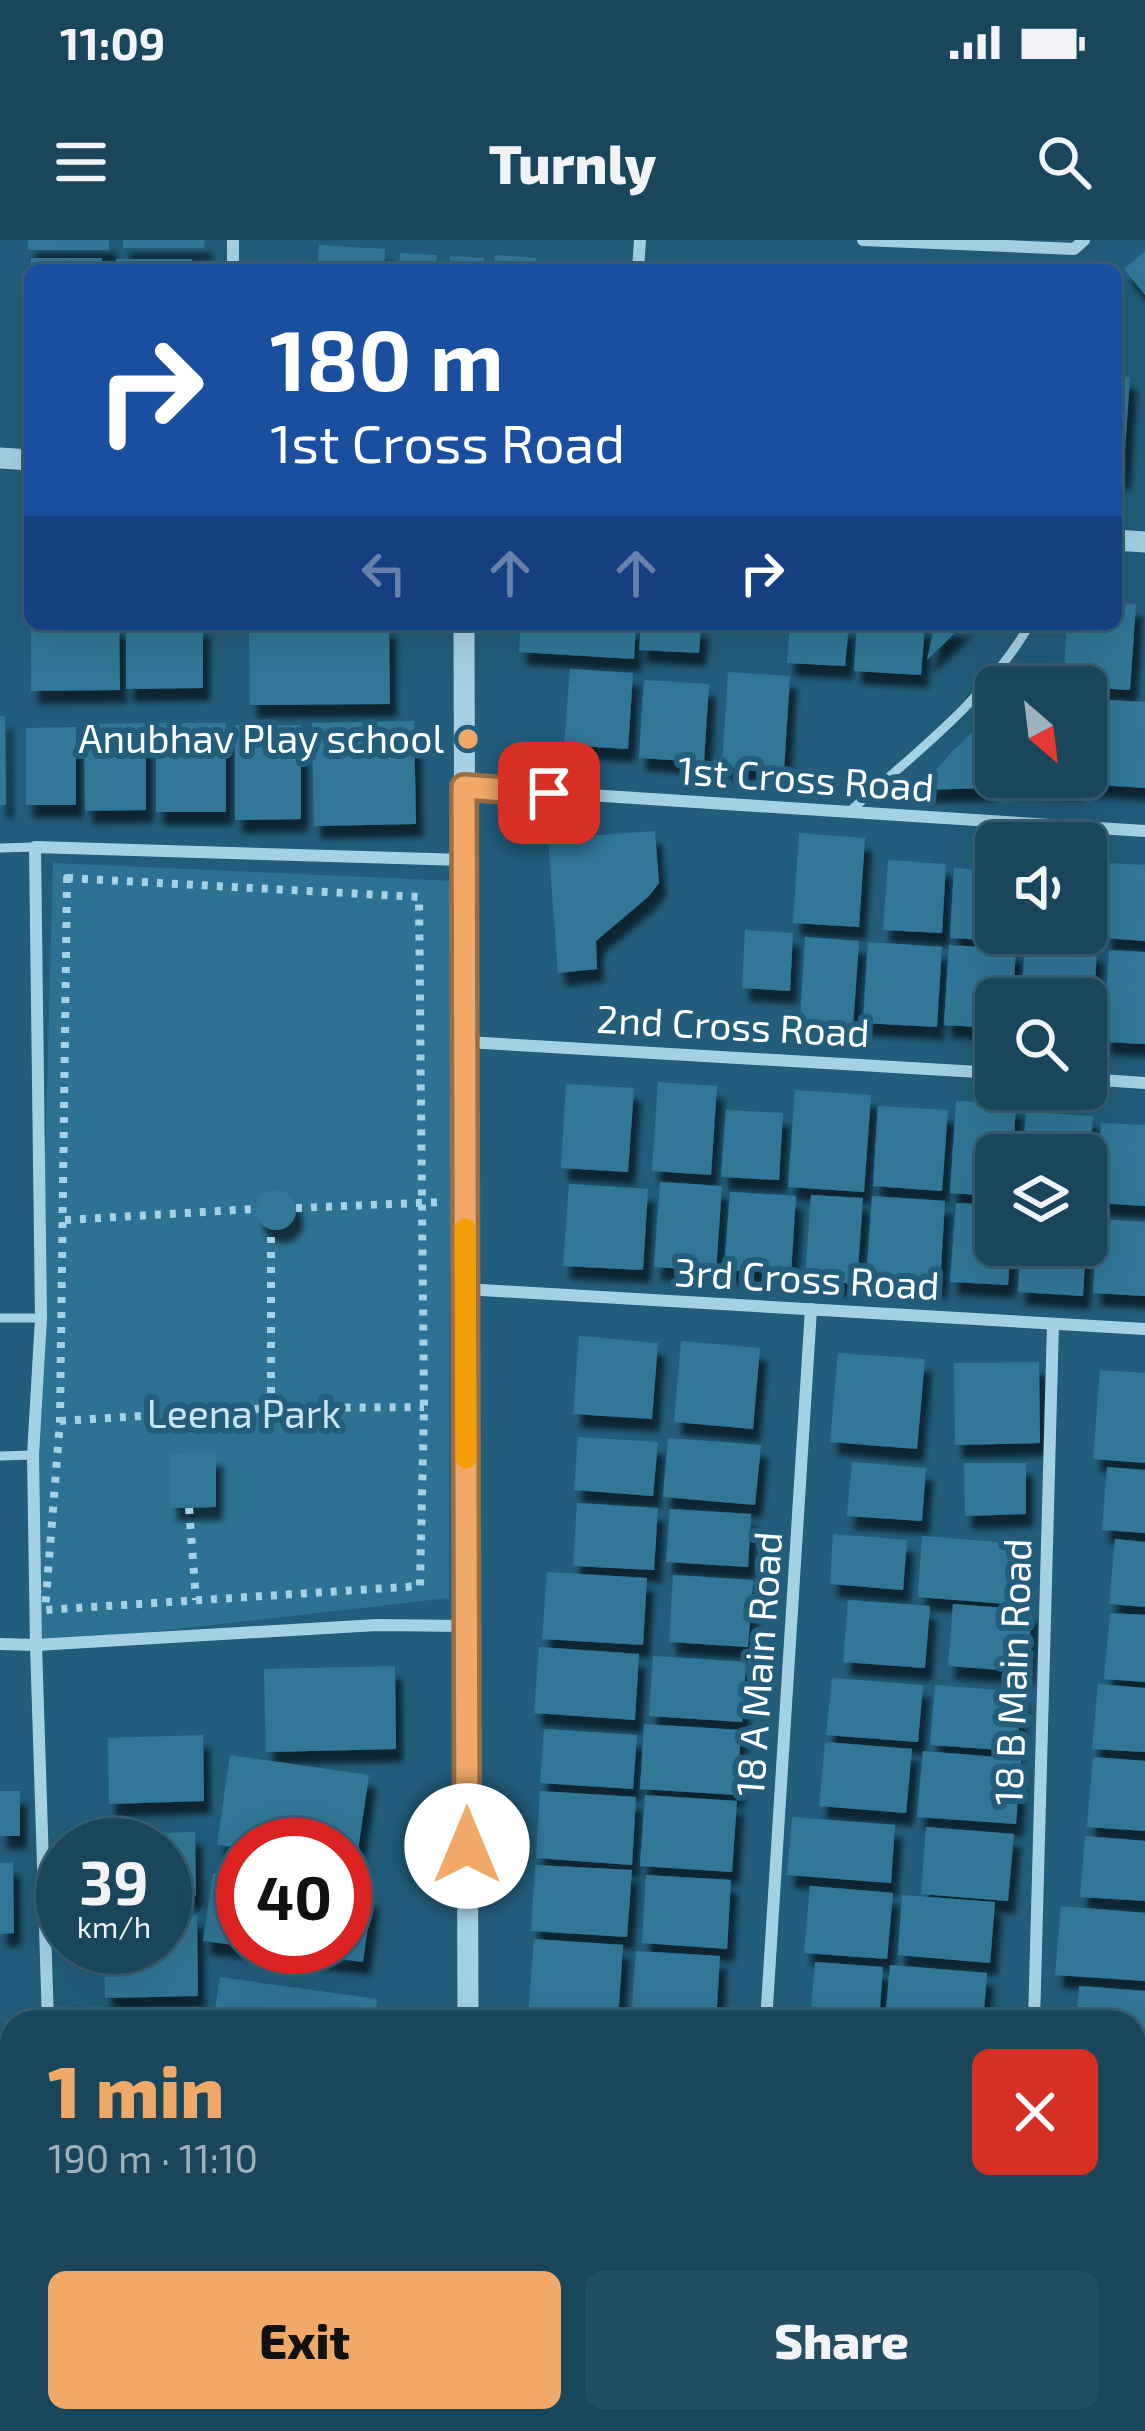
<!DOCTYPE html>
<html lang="en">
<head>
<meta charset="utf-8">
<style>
  body { margin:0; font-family:"Exo 2",sans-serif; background:#234d62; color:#f1f3f6; height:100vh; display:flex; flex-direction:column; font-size:45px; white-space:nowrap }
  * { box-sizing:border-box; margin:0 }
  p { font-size:39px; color:#9fb1bb }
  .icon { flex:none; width:66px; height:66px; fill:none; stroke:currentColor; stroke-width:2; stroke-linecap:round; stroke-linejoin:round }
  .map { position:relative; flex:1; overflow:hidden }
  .drawer { position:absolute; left:0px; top:1770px; width:1146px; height:423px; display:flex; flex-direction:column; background:#1a465c; border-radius:36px 36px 0 0; box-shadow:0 12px 48px #0002,0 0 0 3px #385e72 }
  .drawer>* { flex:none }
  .top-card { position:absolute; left:24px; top:24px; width:1098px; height:366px; border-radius:18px; box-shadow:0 12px 48px #0002,0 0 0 3px #385e72; background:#1a4fa0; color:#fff; overflow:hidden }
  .needle { width:78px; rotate:152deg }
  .controls { position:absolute; left:975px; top:426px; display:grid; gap:24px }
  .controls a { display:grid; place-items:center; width:132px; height:132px; border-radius:18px; background:#1a465c; box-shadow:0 12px 48px #0002,0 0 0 3px #385e72; font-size:60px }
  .speed { position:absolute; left:36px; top:1578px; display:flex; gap:24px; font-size:60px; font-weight:700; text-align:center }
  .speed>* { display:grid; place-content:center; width:156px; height:156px; border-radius:50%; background:#1a465c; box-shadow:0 12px 48px #0002,0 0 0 3px #385e72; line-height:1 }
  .speed small { font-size:30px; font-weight:400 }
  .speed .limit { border:18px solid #d22; background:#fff; color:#111 }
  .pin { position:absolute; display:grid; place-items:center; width:102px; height:102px; color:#fff; margin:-51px; border-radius:24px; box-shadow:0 6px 18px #0006 }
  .me { position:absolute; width:132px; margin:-66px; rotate:0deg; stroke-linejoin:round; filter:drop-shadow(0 0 9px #0008) }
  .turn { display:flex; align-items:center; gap:42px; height:252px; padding:0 48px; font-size:54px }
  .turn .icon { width:156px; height:156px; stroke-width:2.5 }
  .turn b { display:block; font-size:84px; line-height:102px }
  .lanes { display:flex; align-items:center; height:114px; padding:0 48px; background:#0003; justify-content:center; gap:60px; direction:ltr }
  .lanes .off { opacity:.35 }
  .round { display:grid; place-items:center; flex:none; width:126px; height:126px; border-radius:18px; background:#234d62 }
  .head { display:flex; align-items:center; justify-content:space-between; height:204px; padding:0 48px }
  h1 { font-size:72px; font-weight:800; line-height:90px; color:#f0a968 }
  .primary-button { display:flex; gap:24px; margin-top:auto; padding:24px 48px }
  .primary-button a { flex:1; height:138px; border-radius:18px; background:#f0a968; color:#111; font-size:48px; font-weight:800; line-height:138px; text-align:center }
  .primary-button a+a { background:#234d62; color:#f1f3f6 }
  .status { display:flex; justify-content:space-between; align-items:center; height:84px; padding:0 60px; background:#1a465c; direction:ltr }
  .status svg { height:33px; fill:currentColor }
  header { display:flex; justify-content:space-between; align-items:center; height:156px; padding:0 48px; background:#1a465c; font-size:54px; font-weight:800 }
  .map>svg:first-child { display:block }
  .green { fill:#2d7292 }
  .building { fill:#327798; filter:url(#shadow) }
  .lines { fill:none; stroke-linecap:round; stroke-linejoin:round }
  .path { stroke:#a5d1e5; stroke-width:8; stroke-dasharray:6 9; stroke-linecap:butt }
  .service { stroke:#a5d1e5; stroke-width:9 }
  .minor { stroke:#a5d1e5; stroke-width:12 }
  .tertiary { stroke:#a5d1e5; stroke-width:21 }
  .route-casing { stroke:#9c6e44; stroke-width:30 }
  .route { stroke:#f0a968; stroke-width:21 }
  .slow { stroke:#f59e0b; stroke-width:21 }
  .poi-dot { fill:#f0a968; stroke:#225d7b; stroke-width:4.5 }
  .labels { text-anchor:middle; stroke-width:12; stroke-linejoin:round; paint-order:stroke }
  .poi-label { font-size:39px; fill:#fff; stroke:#225d7b; text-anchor:end }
  .street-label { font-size:39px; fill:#fff; stroke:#225d7b }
  .park-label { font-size:39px; fill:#c8e6f4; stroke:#225d7b }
</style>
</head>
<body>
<div class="status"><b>11:09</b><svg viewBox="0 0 49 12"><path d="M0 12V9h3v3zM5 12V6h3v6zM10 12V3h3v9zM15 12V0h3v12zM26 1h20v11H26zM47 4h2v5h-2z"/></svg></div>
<header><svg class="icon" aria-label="menu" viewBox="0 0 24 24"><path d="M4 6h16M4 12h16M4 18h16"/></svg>Turnly<svg class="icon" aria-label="search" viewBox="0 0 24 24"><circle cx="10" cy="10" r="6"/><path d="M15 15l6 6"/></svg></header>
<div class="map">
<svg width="1145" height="2191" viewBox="0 0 1145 2191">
  <defs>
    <filter id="shadow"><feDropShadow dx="7" dy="13" stdDeviation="3" flood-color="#0009"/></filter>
  </defs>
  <rect width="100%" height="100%" fill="#225d7b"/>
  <polygon class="green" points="53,623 455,641 450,963 449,1358 36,1405 41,1078"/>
  <g class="building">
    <rect x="28" y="0" width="81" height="10"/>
    <polygon points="123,0 205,0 204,8 123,8"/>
    <polygon points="319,5 385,9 384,30 317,30"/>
    <polygon points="1145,11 1145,55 1124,29"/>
    <polygon points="400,13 437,15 436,30 399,30"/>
    <polygon points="495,15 536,18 535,30 494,30"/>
    <polygon points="450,16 484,18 483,30 448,30"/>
    <rect x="31" y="18" width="71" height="12"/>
    <rect x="116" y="19" width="76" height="11"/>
    <polygon points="1116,136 1130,137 1123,237 1116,237"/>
    <polygon points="1116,363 1136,364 1130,450 1063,446 1067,384 1116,384"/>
    <polygon points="31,384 119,384 120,450 31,451"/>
    <polygon points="126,384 203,384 203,448 126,449"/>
    <polygon points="249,384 389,384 390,464 250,465"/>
    <polygon points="521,384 636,384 634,419 519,412"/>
    <polygon points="641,384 701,384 699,413 639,410"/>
    <polygon points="790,384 849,384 845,426 787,423"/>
    <polygon points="857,384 925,384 921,435 854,431"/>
    <polygon points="935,384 964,384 927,420"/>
    <polygon points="570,429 633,433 628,509 564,505"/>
    <polygon points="728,432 790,436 784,531 722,527"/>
    <polygon points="644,440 709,444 704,522 639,518"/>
    <polygon points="1089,459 1145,462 1145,548 1083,544 1086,537"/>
    <polygon points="0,476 5,476 6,565 0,565"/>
    <polygon points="988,476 988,548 918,550 952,512"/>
    <polygon points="414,481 416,584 314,586 312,483"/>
    <polygon points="146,483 146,570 85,571 84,484"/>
    <rect x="156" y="483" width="70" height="89"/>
    <polygon points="235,485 301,485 301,579 235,580"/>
    <polygon points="76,487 76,565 26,565 26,488"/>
    <polygon points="1009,537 1076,537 1075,547 1009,543"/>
    <polygon points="655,591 659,643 649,656 596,701 597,729 558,733 548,599"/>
    <polygon points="799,593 865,598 859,687 793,683"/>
    <polygon points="888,620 946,624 942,693 883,690"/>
    <polygon points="1086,621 1097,622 1092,699 1055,697 1055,693 1086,693"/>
    <polygon points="1109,623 1145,625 1145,701 1104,698"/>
    <polygon points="954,628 996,631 996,693 1016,693 1016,702 950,698"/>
    <polygon points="745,690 793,693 790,751 742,748"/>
    <polygon points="805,697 859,701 853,787 800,783"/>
    <polygon points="868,702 942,707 937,787 863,783"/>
    <polygon points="949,705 1016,709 1013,759 996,759 996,788 944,785"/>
    <polygon points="1025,705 1097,709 1092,797 1086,797 1086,759 1021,759"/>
    <polygon points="1109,710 1145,712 1145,804 1103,802"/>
    <polygon points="658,842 717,846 711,935 652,931"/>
    <polygon points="566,844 634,848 628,932 561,928"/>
    <polygon points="795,850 871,855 864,952 788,947"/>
    <polygon points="956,861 1016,864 1013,915 996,915 996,956 950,953"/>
    <polygon points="878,866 948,870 942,951 873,946"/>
    <polygon points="726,870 783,873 779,940 721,937"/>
    <polygon points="1026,872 1093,876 1090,915 1023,915"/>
    <polygon points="1101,883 1145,885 1145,966 1096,963"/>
    <polygon points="660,942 722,946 716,1031 654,1027"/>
    <polygon points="569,944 648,949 643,1030 563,1026"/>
    <circle cx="276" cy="970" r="20"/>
    <polygon points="730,952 796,956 791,1034 724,1030"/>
    <polygon points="811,955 863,958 857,1044 805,1040"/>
    <polygon points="872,956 945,961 940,1046 866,1042"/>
    <polygon points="956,963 996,965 996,1005 1011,1005 1008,1045 950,1042"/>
    <polygon points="1098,979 1145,982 1145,1056 1093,1053"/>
    <polygon points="1021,1005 1086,1005 1083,1056 1018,1052"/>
    <polygon points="579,1096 658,1103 652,1179 573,1174"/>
    <polygon points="681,1101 760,1108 753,1189 674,1182"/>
    <polygon points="838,1113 925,1119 917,1209 830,1202"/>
    <polygon points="1039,1122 1040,1203 955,1205 954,1123"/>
    <polygon points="1100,1130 1145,1133 1145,1223 1093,1219"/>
    <polygon points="578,1197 658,1202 653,1256 574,1250"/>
    <polygon points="668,1198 761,1205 755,1265 663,1257"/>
    <polygon points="216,1213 216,1267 170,1268 169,1214"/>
    <polygon points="852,1222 926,1228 922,1281 847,1276"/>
    <polygon points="964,1223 1026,1223 1026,1274 965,1276"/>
    <polygon points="1107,1227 1145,1230 1145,1293 1102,1290"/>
    <polygon points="577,1263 658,1268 654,1330 573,1326"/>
    <polygon points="670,1269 751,1274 748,1327 666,1322"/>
    <polygon points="833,1294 907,1300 903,1350 830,1344"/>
    <polygon points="922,1296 1025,1304 1020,1365 918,1357"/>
    <polygon points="1115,1299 1145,1302 1145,1367 1109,1364"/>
    <polygon points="547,1332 647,1338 643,1405 542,1399"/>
    <polygon points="673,1335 753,1340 748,1407 669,1402"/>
    <polygon points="848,1360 930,1366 925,1428 843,1422"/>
    <polygon points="953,1364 1032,1370 1027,1432 948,1426"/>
    <polygon points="1110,1373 1145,1375 1145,1442 1104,1439"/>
    <polygon points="539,1407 639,1414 635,1480 534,1473"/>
    <polygon points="653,1416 746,1422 742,1482 649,1476"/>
    <polygon points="395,1426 396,1509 266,1512 264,1429"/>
    <polygon points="832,1438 923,1445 918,1502 826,1495"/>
    <polygon points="1098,1444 1145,1448 1145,1512 1092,1509"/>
    <polygon points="935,1445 1022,1452 1017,1511 930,1505"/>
    <polygon points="644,1484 741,1490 737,1555 640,1549"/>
    <polygon points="544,1489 637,1495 633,1549 540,1543"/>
    <polygon points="203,1495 204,1561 109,1564 108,1498"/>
    <polygon points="825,1502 912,1509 906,1573 819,1566"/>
    <polygon points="923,1511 1021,1519 1016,1584 917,1577"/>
    <polygon points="230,1515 369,1535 356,1624 345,1622 345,1605 243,1605 243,1608 217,1605"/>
    <polygon points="1093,1517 1145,1521 1145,1591 1087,1587"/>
    <rect x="0" y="1551" width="20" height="45"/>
    <polygon points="540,1551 636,1557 632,1625 536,1618"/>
    <polygon points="645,1555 737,1561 732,1632 640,1626"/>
    <polygon points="792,1577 895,1585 891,1643 787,1635"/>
    <polygon points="926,1587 1014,1594 1008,1661 921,1654"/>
    <polygon points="195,1592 196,1656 165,1656 165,1605 116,1605 115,1594"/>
    <polygon points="1085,1596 1145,1601 1145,1661 1080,1657"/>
    <polygon points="13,1622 14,1693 0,1694 0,1623"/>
    <polygon points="535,1625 632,1630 627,1697 531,1691"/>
    <polygon points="213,1633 243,1637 243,1706 203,1701"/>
    <polygon points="646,1635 731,1640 727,1709 642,1703"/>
    <polygon points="810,1646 893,1653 887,1719 804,1713"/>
    <polygon points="345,1651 372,1655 363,1722 271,1710 271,1707 345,1707"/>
    <polygon points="902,1655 995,1662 990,1723 898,1715"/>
    <polygon points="1061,1666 1145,1673 1145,1741 1055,1735"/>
    <polygon points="197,1675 198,1756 105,1758 104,1707 165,1707 165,1676"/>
    <polygon points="534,1699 623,1705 618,1780 528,1775"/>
    <polygon points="636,1711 720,1716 716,1782 631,1782"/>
    <polygon points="815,1722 883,1727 879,1782 810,1782"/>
    <polygon points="890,1725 987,1733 983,1782 885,1782"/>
    <polygon points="220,1737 377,1759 374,1782 213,1782"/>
    <polygon points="1079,1746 1145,1751 1145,1813 1134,1812 1134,1782 1076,1782"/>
    <polygon points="191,1770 191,1782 108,1782 108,1771"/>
    <polygon points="1134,1825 1145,1826 1145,1904 1134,1904"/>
    <polygon points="12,1863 12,1923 0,1923 0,1864"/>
    <rect x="0" y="1934" width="12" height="91"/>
    <polygon points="1134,2032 1145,2036 1145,2114 1134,2111"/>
    <polygon points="0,2041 12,2042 12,2082 0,2082"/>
    <polygon points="1144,2141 1145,2191 1128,2191 1131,2181 1134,2181 1134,2172"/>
    <polygon points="11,2172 12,2181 62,2181 59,2191 5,2191"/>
    <polygon points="76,2181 125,2181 149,2191 71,2191"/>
    <polygon points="564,2181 560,2191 490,2191 462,2182"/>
    <polygon points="576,2181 658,2181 663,2182 660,2191 573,2191"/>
    <polygon points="1068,2181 1125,2181 1122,2191 1065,2191"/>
  </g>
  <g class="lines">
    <g class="path">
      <polygon points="67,638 419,657 424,1167 420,1346 45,1370 60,1181"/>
      <polyline points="296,968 440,962"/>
      <polyline points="65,980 255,969"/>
      <polyline points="271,1168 271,990"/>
      <polyline points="60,1181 271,1168 424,1167"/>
      <polyline points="189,1268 196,1360"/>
    </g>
    <g class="service">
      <path d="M849,572C914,514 986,460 1030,384"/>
      <polyline points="0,608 35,607"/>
      <polyline points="0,1078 41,1078"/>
      <polyline points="0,1216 33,1215"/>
    </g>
    <g class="minor">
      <polyline points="233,0 233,30"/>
      <polyline points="863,0 1074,9 1084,0"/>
      <polyline points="638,30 640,0"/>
      <polyline points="464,547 1145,591"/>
      <polyline points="466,802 996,833"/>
      <polyline points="1086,839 1145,843"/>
      <polyline points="465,1049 1145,1089"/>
      <polyline points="0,1404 36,1405 377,1385 466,1386"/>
      <polyline points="48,1782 36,1405 33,1215 41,1078 35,607 464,620"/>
      <polyline points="766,1782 811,1069"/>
      <polyline points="1034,1782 1053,1084"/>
      <polyline points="1134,1929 1145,1931"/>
      <polyline points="0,2099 12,2103"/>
      <polyline points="298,2181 337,2191"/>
      <polyline points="875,2181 918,2191"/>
      <polyline points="701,2191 704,2181"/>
    </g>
    <g class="tertiary">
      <polyline points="0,218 30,220"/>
      <polyline points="1116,300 1145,302"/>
      <polyline points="464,384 468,1782"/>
      <polyline points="381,2191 383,2181"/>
    </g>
  </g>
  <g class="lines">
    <defs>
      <polyline id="route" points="467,1606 464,547 549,553"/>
    </defs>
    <use href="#route" class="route-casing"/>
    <use href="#route" class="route"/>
    <polyline class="slow" points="465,989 466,1218"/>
  </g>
  <circle class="poi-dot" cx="468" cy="499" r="12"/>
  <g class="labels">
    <g class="poi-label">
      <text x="444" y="513">Anubhav Play school</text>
    </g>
    <g class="street-label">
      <text transform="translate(806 539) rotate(4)" y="14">1st Cross Road</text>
      <text transform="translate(733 786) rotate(3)" y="14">2nd Cross Road</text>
      <text transform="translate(807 1039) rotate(3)" y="14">3rd Cross Road</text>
      <text transform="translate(759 1424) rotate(-86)" y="14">18 A Main Road</text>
      <text transform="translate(1013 1432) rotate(-88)" y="14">18 B Main Road</text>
    </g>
    <g class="park-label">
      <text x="244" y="1188">Leena Park</text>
    </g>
  </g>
</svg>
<div class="controls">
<a><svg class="needle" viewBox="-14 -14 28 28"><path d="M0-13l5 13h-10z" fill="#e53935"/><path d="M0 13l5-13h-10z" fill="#9fb1bb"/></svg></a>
<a><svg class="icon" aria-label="sound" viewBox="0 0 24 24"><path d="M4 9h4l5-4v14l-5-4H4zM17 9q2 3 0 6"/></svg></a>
<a><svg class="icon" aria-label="search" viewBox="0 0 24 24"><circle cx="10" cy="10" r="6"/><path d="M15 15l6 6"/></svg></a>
<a><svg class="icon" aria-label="layers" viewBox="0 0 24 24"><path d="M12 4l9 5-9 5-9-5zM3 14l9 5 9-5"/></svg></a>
</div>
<div class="speed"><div>39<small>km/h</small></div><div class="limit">40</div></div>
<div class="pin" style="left:549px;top:553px;background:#d93025"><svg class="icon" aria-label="arrive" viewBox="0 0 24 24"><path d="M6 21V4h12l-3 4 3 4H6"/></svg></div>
<svg class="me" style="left:467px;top:1606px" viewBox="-20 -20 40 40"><circle r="19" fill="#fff"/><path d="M0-13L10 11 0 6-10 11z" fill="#f0a968"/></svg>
<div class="top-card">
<div class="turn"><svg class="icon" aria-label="right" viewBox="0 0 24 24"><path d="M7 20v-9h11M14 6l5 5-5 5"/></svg><div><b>180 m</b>1st Cross Road</div></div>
<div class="lanes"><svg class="icon off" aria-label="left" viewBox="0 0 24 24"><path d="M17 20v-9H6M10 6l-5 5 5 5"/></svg><svg class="icon off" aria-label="ahead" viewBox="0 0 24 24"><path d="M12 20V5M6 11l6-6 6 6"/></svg><svg class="icon off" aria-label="ahead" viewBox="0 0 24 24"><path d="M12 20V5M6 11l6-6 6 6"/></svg><svg class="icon" aria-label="right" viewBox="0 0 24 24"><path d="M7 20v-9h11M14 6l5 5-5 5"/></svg></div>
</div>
<section class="drawer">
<div class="head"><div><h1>1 min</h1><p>190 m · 11:10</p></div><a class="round" style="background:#d93025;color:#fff"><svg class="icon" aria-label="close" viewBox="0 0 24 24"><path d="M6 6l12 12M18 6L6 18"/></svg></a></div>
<div class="primary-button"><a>Exit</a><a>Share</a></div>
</section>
</div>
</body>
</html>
